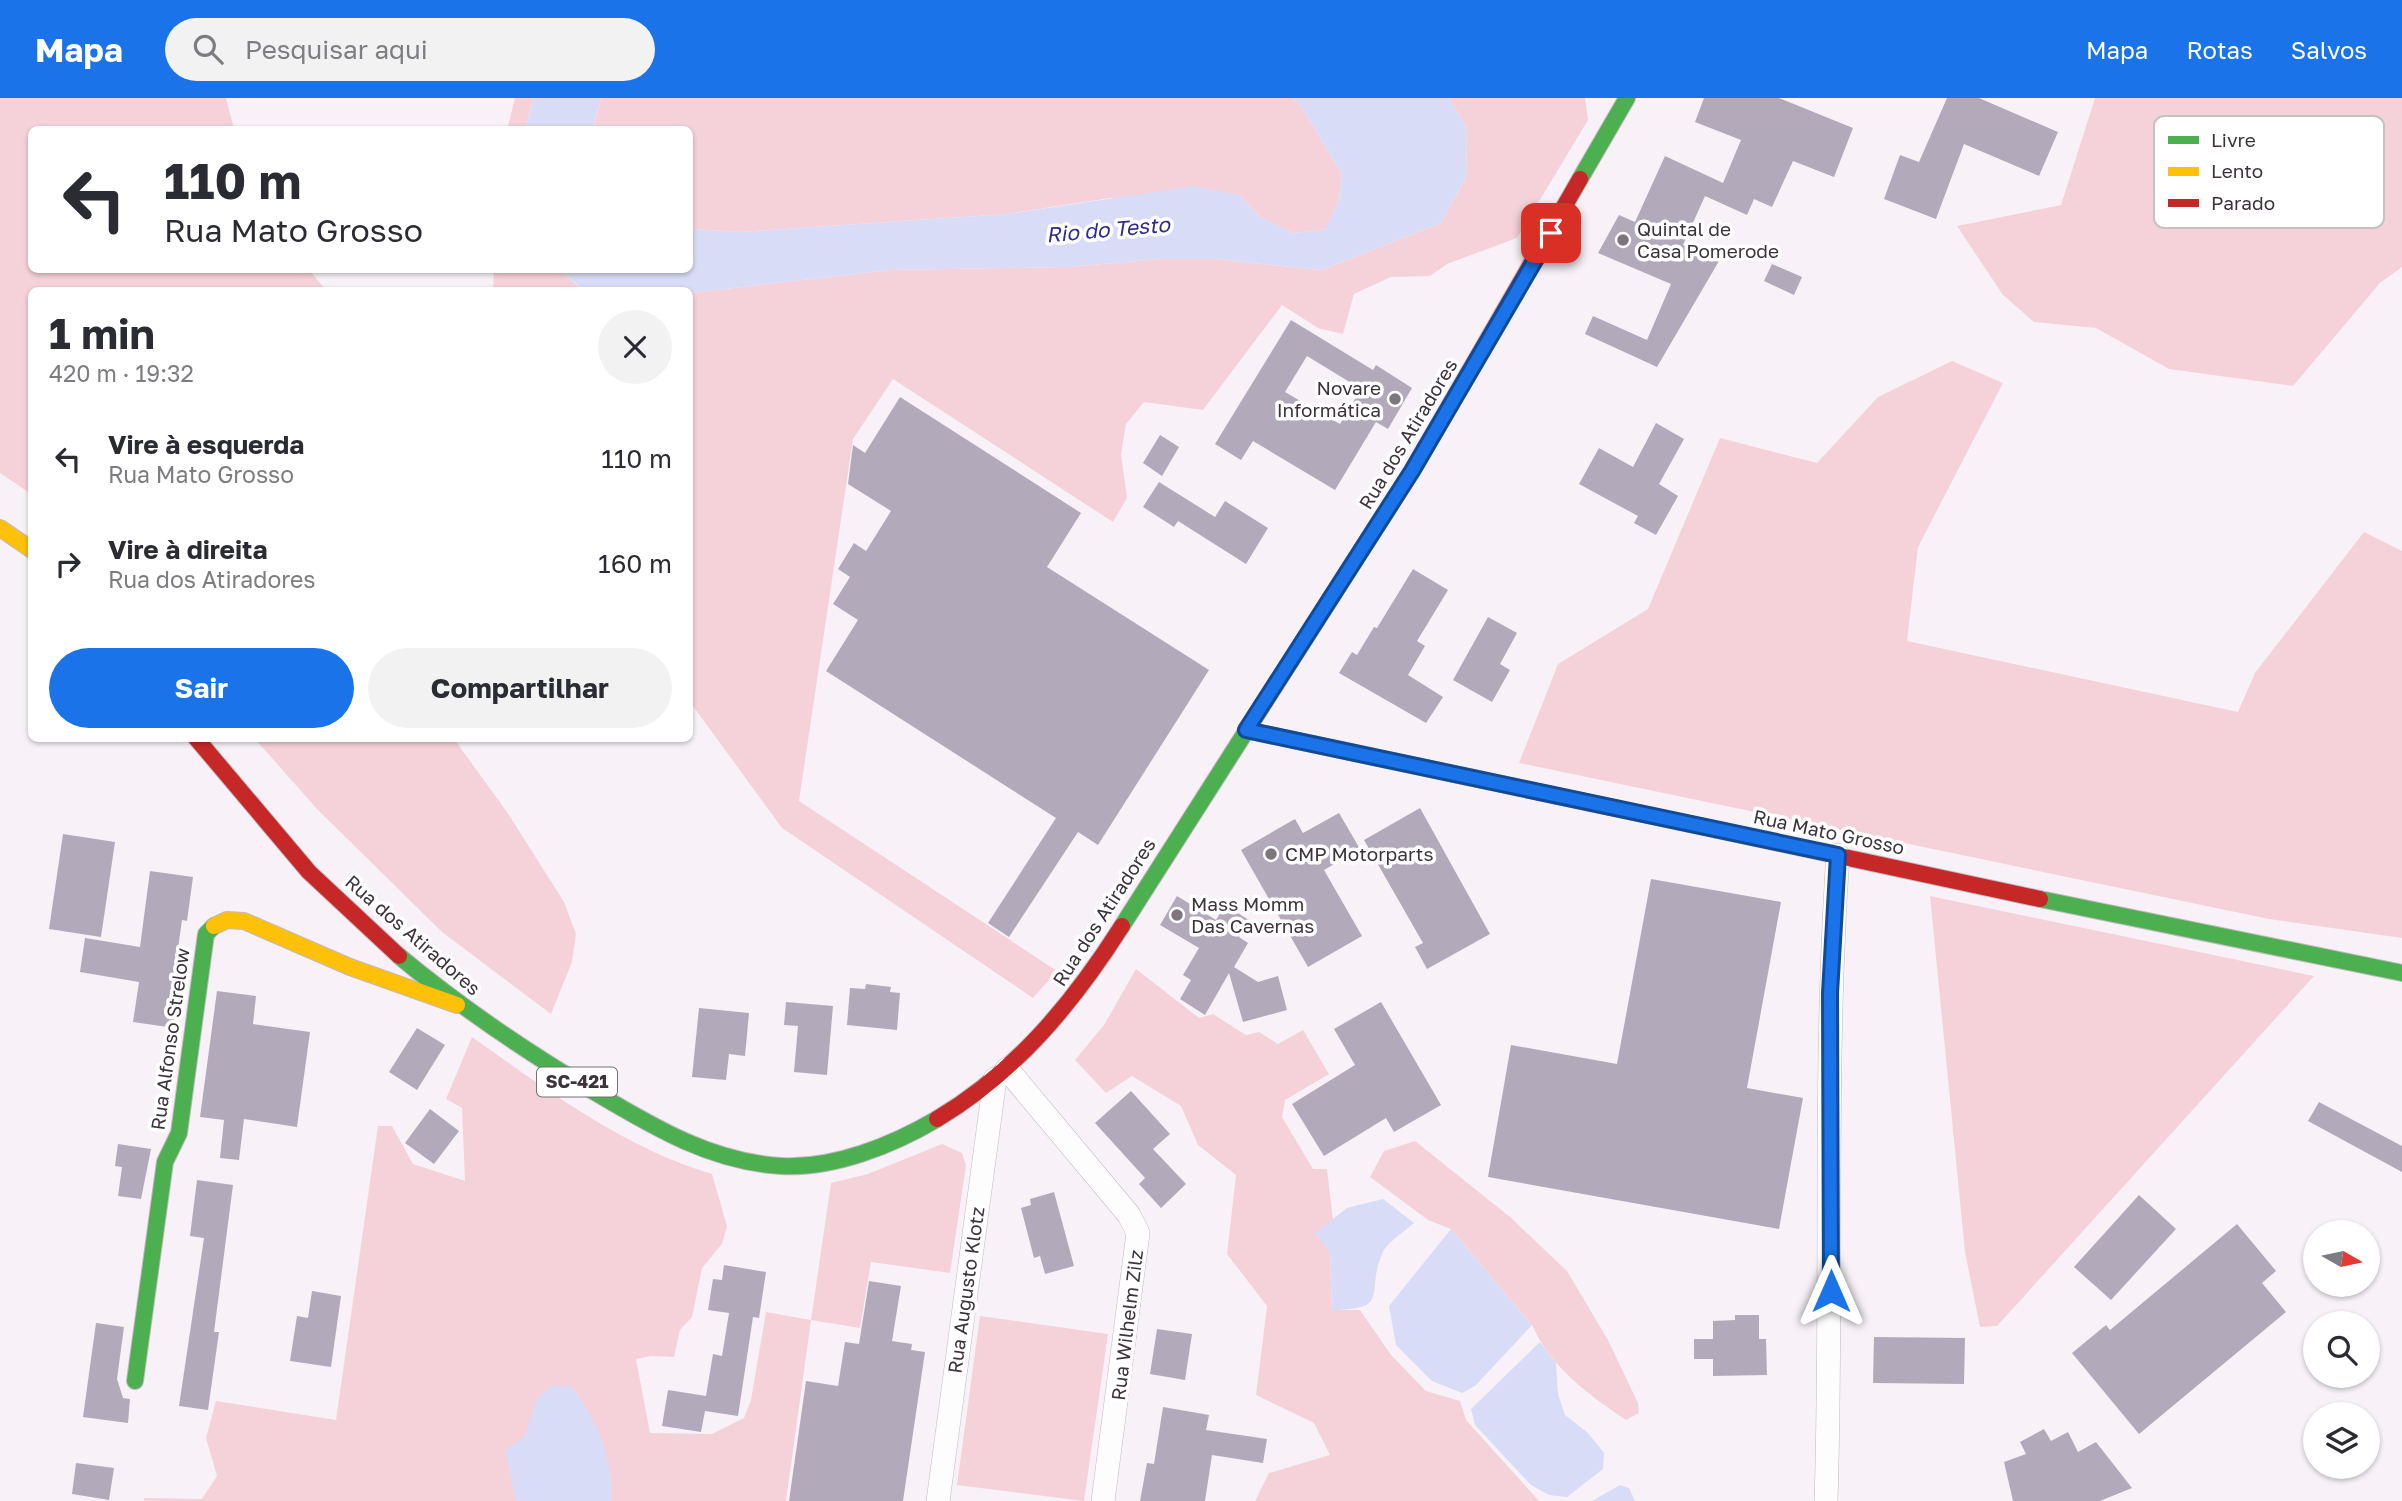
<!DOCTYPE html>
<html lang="pt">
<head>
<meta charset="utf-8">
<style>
  body { margin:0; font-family:"Golos Text",sans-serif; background:#f2f2f3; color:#2b2b33; height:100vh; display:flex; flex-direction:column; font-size:26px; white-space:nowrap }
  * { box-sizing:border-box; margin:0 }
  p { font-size:23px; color:#7c7c81 }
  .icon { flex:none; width:38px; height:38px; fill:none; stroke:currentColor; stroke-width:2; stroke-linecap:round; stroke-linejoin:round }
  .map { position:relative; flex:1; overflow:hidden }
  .drawer { position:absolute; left:28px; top:189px; width:665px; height:455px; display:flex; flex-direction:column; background:#fff; border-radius:10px; box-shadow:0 2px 5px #0004 }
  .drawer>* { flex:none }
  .guide { position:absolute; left:28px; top:28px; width:665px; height:147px; border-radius:10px; box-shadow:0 2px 5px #0004; background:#fff; color:#2b2b33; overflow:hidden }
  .needle { width:46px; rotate:99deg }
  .tools { position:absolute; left:2303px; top:1122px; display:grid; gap:14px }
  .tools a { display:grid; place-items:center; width:77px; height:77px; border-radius:50%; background:#fff; box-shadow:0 2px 5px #0004; font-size:35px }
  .pin { position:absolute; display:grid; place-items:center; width:60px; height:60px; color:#fff; margin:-30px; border-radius:14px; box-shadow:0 4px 10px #0006 }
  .me { position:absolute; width:77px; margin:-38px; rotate:0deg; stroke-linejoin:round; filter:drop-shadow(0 0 5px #0008) }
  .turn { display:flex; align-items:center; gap:24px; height:147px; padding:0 21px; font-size:32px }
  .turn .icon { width:91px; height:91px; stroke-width:2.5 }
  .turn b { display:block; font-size:49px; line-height:60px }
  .round { display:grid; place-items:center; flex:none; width:74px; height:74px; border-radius:37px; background:#f2f2f3 }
  .overview { display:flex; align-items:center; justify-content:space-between; height:119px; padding:0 21px }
  h1 { font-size:42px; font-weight:700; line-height:52px }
  .primary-button { display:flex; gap:14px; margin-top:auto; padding:14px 21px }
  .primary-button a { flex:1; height:80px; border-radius:42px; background:#1a73e8; color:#fff; font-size:28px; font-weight:700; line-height:80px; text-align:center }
  .primary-button a+a { background:#f2f2f3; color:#2b2b33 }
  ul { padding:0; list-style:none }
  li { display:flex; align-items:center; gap:21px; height:105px; padding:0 21px }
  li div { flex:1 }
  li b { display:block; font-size:26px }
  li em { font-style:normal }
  header { display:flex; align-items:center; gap:42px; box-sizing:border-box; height:98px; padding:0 35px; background:#1a73e8; color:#fff }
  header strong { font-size:33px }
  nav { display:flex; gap:38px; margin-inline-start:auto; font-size:24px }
  .search { width:490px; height:63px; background:#f2f2f3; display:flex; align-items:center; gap:18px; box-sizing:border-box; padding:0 24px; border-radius:38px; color:#7c7c81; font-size:26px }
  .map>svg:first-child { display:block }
  .green { fill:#f5d2d9 }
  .water { fill:#d9dcf6 }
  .building { fill:#b2aabb; fill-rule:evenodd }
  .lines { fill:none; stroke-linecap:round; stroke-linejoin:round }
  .street-casing { stroke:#c0b9c0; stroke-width:24 }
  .fast-casing { stroke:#c0b9c0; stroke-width:18 }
  .slow-casing { stroke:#c0b9c0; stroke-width:18 }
  .jam-casing { stroke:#c0b9c0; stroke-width:18 }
  .street { stroke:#fefdfe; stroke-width:23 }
  .fast { stroke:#4caf50; stroke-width:16 }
  .slow { stroke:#ffc107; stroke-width:16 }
  .jam { stroke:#c62828; stroke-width:16 }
  .route-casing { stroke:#114b97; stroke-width:18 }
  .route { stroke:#1a73e8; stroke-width:12 }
  .poi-dot { fill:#7e767e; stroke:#fff; stroke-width:2.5 }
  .labels { text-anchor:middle; stroke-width:7; stroke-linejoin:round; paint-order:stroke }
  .shield { fill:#fff; stroke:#767076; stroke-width:2 }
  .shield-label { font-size:18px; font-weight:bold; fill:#3c333c }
  .poi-label { font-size:19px; fill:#3c333c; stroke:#fff; text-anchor:start }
  .street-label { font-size:19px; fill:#3c333c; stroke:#fff }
  .water-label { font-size:21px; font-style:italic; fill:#2e2d8a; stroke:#fff }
  .key { fill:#fff; stroke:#c4c2c4; stroke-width:2 }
  .key-label { font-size:19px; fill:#3c333c }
</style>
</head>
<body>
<header>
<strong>Mapa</strong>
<div class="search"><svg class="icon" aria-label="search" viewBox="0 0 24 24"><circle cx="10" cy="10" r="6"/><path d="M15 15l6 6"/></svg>Pesquisar aqui</div>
<nav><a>Mapa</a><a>Rotas</a><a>Salvos</a></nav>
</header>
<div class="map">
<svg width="2402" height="1403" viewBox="0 0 2402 1403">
  <rect width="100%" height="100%" fill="#f8f2f8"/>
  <g class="green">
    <polygon points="0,0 226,0 234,31 32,32 32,172 309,172 326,192 32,192 31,396 0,375"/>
    <polygon points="515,0 533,0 526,31 507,32"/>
    <polygon points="601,0 1292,0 1299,5 1342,76 1339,102 1327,131 1293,135 1260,119 1240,97 1110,100 1007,116 738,134 690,131 690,32 593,32"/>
    <polygon points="1449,0 1585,0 1588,22 1517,140 1447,166 1430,178 1391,179 1354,196 1343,236 1318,230 1282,207 1203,312 1144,304 1126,326 1121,356 1127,400 1113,424 893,281 853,341 799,703 1057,873 1033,900 782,730 690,604 690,195 890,172 1068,169 1160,161 1214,161 1321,172 1441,125 1466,79 1467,30"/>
    <polygon points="2095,0 2402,0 2402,169 2380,185 2293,288 2169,271 2096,230 2034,224 2003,197 1957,128 2061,107"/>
    <polygon points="494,172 561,172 582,192 589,192 493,192"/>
    <polygon points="1952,263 2003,285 1918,449 1907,543 2238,614 2255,575 2364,434 2402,453 2402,840 2269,821 1519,665 1558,566 1648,511 1720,340 1817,365 1878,299"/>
    <polygon points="255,641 454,641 507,714 564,804 576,836 572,864 551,916 442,834 318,712"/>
    <polygon points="1930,798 2314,878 1997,1228 1980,1229 1965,1154"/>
    <polygon points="1136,871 1199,920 1213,916 1246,937 1259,934 1278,946 1303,932 1329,976 1285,1002 1282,1019 1313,1071 1327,1071 1333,1122 1316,1135 1330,1155 1332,1212 1360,1212 1391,1257 1426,1293 1460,1303 1466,1322 1539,1403 1255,1403 1269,1375 1330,1357 1314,1325 1256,1297 1267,1208 1227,1156 1236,1077 1198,1047 1181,1008 1132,978 1106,995 1075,962 1104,927"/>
    <path d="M472,939C547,992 624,1050 712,1076L727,1128L722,1146L702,1170L692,1219L680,1232L674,1259L651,1258L636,1261L650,1335L712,1336L744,1320L751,1302L766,1214L811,1222L831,1085L868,1076L942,1046L962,1055L966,1067L950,1175L871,1164L860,1230L811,1222L786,1403H144V1400L202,1401L217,1378L206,1340L216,1303L336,1322L378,1028H392L413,1066L465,1083L462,1010L446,1001Z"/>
    <path d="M1415,1043L1510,1119L1567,1173L1608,1242L1638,1305L1639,1315L1626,1322C1588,1296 1552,1271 1532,1227L1451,1131L1428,1122L1370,1079L1384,1053Z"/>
    <polygon points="980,1218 1108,1236 1084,1403 957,1387"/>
  </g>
  <g class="water">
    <polygon points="533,0 601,0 593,31 526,31"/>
    <polygon points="1292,0 1449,0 1467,30 1466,79 1441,125 1321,172 1214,161 1160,161 1068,169 890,172 690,195 690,192 583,192 561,172 690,172 690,131 738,134 1007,116 1194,88 1240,97 1260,119 1293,135 1326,131 1339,102 1342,76 1299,5"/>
    <path d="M1383,1101L1414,1125C1405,1133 1386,1145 1382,1156C1365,1196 1392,1211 1332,1212L1330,1155L1315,1135L1347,1110Z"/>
    <polygon points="1451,1131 1532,1227 1475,1288 1462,1295 1432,1283 1396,1247 1389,1208"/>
    <polygon points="1540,1244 1556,1265 1558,1296 1565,1317 1588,1335 1604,1355 1603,1371 1567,1399 1549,1397 1531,1387 1475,1327 1471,1311"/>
    <path d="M552,1288H572C599,1328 611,1354 612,1403H516L505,1352L525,1338L537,1300Z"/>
    <polygon points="1620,1387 1629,1390 1635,1403 1592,1403"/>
  </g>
  <g class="building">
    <polygon points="1704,0 1779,0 1853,30 1834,79 1793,63 1772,109 1754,101 1747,117 1705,98 1683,147 1719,163 1657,269 1585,236 1593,218 1647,242 1671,186 1598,155 1619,117 1635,124 1665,58 1723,85 1741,42 1695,24"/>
    <polygon points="1947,0 1979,0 2058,34 2039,78 1964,46 1936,121 1884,101 1900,57 1919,64"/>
    <polygon points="1772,166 1802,179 1794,197 1764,183"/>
    <path d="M1291,222L1373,272L1376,267L1412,290L1388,331L1376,324L1335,392L1253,343L1241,362L1215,346ZM1307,258L1361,291L1340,326L1285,294Z"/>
    <polygon points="900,299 1081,415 1047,469 1209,572 1098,747 1078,734 1009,839 988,825 1056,720 826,573 858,522 833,506 850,479 838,471 854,445 866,453 891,413 848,386 853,347 865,355"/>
    <polygon points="1656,325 1684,341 1659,386 1678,398 1656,437 1634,425 1638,418 1579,386 1599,350 1633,369"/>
    <polygon points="1160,337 1179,349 1162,378 1143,365"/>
    <polygon points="1159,384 1215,419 1225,403 1268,430 1246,466 1178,423 1174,429 1143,409"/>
    <polygon points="1413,471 1448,492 1417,543 1425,548 1408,577 1443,599 1426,625 1339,575 1352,554 1357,557 1374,529 1377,530"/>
    <polygon points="1488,519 1517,535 1500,566 1510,572 1492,604 1453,582"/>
    <polygon points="1420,710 1490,836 1427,871 1415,849 1423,845 1364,742"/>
    <polygon points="1339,715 1360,751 1324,772 1362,838 1308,869 1241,752 1295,721 1303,735"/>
    <polygon points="63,736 115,744 101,839 49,831"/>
    <polygon points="150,773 193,779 187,823 182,822 173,887 180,888 175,930 133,924 139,884 80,874 85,840 140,849"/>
    <polygon points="1651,781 1781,804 1747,990 1803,1000 1779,1131 1488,1079 1511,947 1617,966"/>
    <polygon points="1177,798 1216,822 1225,807 1249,822 1239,839 1248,845 1234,869 1258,884 1278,878 1287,912 1243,924 1229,875 1205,917 1180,901 1191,882 1183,877 1199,850 1160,827"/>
    <polygon points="866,886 891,889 890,894 900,895 897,932 847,927 850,890 865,891"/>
    <polygon points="217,893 256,898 253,926 310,934 297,1029 244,1021 239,1062 220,1060 224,1022 200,1019"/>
    <polygon points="786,904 833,908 827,977 794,974 798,928 784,927"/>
    <polygon points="1381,904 1441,1007 1394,1034 1386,1020 1324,1058 1292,1006 1355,967 1334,931"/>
    <polygon points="699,910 749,915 745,958 729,956 726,982 692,979"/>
    <polygon points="417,930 445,947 417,992 389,974"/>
    <polygon points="1131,993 1170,1036 1153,1051 1186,1086 1161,1110 1139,1086 1145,1080 1095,1025"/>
    <polygon points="2319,1004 2402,1048 2402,1074 2308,1023"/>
    <polygon points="430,1011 459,1033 434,1066 405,1045"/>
    <polygon points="118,1046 151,1051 141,1101 118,1098 122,1069 115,1068"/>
    <polygon points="197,1082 233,1087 214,1234 219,1234 208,1312 179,1308 204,1140 190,1138"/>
    <polygon points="1054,1094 1074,1168 1045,1176 1040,1158 1034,1160 1021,1110 1031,1107 1030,1101"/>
    <polygon points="2139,1097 2176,1131 2111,1202 2074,1169"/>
    <polygon points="2237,1126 2276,1173 2262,1185 2286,1214 2139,1336 2072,1255 2106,1227 2110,1232"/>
    <polygon points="724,1167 766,1174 759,1220 753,1219 738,1318 705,1313 701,1334 662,1328 668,1292 706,1298 713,1256 722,1258 729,1215 708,1212 713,1181 722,1182"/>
    <polygon points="869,1183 901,1188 892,1243 912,1246 911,1252 925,1254 903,1403 789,1403 806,1283 838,1288 845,1244 859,1246"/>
    <polygon points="312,1193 341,1198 331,1269 290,1263 297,1218 308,1220"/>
    <polygon points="1735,1217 1759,1217 1759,1241 1766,1241 1767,1277 1713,1278 1713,1261 1694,1261 1694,1241 1713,1241 1713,1223 1735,1222"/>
    <polygon points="96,1225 124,1229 117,1281 123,1300 130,1301 128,1325 83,1319"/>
    <polygon points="1157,1231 1192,1236 1185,1282 1150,1276"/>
    <polygon points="1874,1239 1965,1240 1964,1286 1873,1285"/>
    <polygon points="1163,1309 1209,1317 1206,1332 1267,1341 1263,1365 1212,1357 1205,1403 1140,1403 1147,1365 1154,1366"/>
    <polygon points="2044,1331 2051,1343 2068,1334 2078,1354 2096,1344 2132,1390 2100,1403 2013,1403 2004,1364 2026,1356 2020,1344"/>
    <polygon points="76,1365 114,1370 109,1402 72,1396"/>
  </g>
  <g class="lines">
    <defs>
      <g id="street">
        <polyline points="1007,971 1129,1117 1138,1135 1103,1403"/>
        <polyline points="938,1403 995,981"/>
        <path d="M1826,1403C1833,1188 1823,972 1838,757"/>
      </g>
      <g id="fast">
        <polyline points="1580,81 1627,0"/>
        <polyline points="2040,801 2402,875"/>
        <polyline points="1122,828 1361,453"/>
        <path d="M399,858C459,908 524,952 591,992C650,1027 710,1064 781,1068C834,1071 893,1047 937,1021"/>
        <polyline points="135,1283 165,1064 179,1035 206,836 214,828"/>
      </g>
      <g id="slow">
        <polyline points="0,430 32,452"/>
        <polyline points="1246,632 1718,732"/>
        <polyline points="214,828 227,822 244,823 350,869 457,907"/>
      </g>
      <g id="jam">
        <polyline points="1361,453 1412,373 1580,81"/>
        <polyline points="196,640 309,774 399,858"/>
        <polyline points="1718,732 2040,801"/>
        <path d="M937,1021C1016,974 1073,905 1122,828"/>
      </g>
    </defs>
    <use href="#street" class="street-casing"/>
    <use href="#fast" class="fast-casing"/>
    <use href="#slow" class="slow-casing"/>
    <use href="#jam" class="jam-casing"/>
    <use href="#street" class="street"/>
    <use href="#fast" class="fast"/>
    <use href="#slow" class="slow"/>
    <use href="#jam" class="jam"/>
  </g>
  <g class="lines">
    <defs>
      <polyline id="route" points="1551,135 1412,373 1246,632 1838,757 1830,895 1831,1193"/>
    </defs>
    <use href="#route" class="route-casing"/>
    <use href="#route" class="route"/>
  </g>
  <g class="poi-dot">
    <circle cx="1623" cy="142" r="7"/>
    <circle cx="1395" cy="301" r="7"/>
    <circle cx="1271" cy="756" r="7"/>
    <circle cx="1177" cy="817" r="7"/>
  </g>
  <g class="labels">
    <rect class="shield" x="537" y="969.5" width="80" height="29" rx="5"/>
    <g class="shield-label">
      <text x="577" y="990">SC-421</text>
    </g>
    <g class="poi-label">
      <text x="1637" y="138">Quintal de<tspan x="1637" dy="22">Casa Pomerode</tspan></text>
      <text x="1381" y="297" text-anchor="end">Novare<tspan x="1381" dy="22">Informática</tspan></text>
      <text x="1285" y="763">CMP Motorparts</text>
      <text x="1191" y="813">Mass Momm<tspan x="1191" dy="22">Das Cavernas</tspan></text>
    </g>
    <g class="street-label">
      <text transform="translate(1408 336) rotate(-59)" y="7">Rua dos Atiradores</text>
      <text transform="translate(1829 734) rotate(12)" y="7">Rua Mato Grosso</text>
      <text transform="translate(1104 814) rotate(-57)" y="7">Rua dos Atiradores</text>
      <text transform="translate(413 837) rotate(41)" y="7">Rua dos Atiradores</text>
      <text transform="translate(170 941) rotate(-82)" y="7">Rua Alfonso Strelow</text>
      <text transform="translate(966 1192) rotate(-82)" y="7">Rua Augusto Klotz</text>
      <text transform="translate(1127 1227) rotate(-83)" y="7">Rua Wilhelm Zilz</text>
    </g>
    <g class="water-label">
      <text transform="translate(1108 132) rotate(-5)" y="7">Rio do Testo</text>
    </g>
  </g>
  <rect x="2154" y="18" width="230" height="112" rx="10" class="key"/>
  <rect x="2168" y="38" width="31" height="8" fill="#4caf50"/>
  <rect x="2168" y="69" width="31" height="9" fill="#ffc107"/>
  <rect x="2168" y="101" width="31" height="8" fill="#c62828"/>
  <g class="key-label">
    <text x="2211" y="49">Livre</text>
    <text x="2211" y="80">Lento</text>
    <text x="2211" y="112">Parado</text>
  </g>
</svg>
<div class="tools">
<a><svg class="needle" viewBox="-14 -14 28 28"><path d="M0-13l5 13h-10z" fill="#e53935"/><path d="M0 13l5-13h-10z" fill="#7c7c81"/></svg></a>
<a><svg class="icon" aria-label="search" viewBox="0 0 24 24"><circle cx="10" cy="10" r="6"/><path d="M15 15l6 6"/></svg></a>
<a><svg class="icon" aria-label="layers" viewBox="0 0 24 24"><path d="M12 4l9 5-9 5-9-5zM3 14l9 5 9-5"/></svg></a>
</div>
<div class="pin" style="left:1551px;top:135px;background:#d93025"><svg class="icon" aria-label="arrive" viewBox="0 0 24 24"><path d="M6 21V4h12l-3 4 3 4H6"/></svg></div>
<svg class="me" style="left:1831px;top:1193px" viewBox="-20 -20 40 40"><path d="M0-17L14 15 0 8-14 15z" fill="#1a73e8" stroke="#fff" stroke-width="4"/></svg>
<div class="guide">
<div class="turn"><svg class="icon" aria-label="left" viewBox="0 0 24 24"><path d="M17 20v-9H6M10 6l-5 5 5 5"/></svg><div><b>110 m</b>Rua Mato Grosso</div></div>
</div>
<section class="drawer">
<div class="overview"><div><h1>1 min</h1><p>420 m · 19:32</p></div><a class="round"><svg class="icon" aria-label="close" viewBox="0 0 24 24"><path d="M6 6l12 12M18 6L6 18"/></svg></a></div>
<ul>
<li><svg class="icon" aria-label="left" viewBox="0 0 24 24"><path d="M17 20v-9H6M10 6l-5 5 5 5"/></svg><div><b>Vire à esquerda</b><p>Rua Mato Grosso</p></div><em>110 m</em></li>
<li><svg class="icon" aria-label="right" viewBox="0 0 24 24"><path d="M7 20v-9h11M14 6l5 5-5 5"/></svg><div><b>Vire à direita</b><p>Rua dos Atiradores</p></div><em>160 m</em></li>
</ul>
<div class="primary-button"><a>Sair</a><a>Compartilhar</a></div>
</section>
</div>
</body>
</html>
